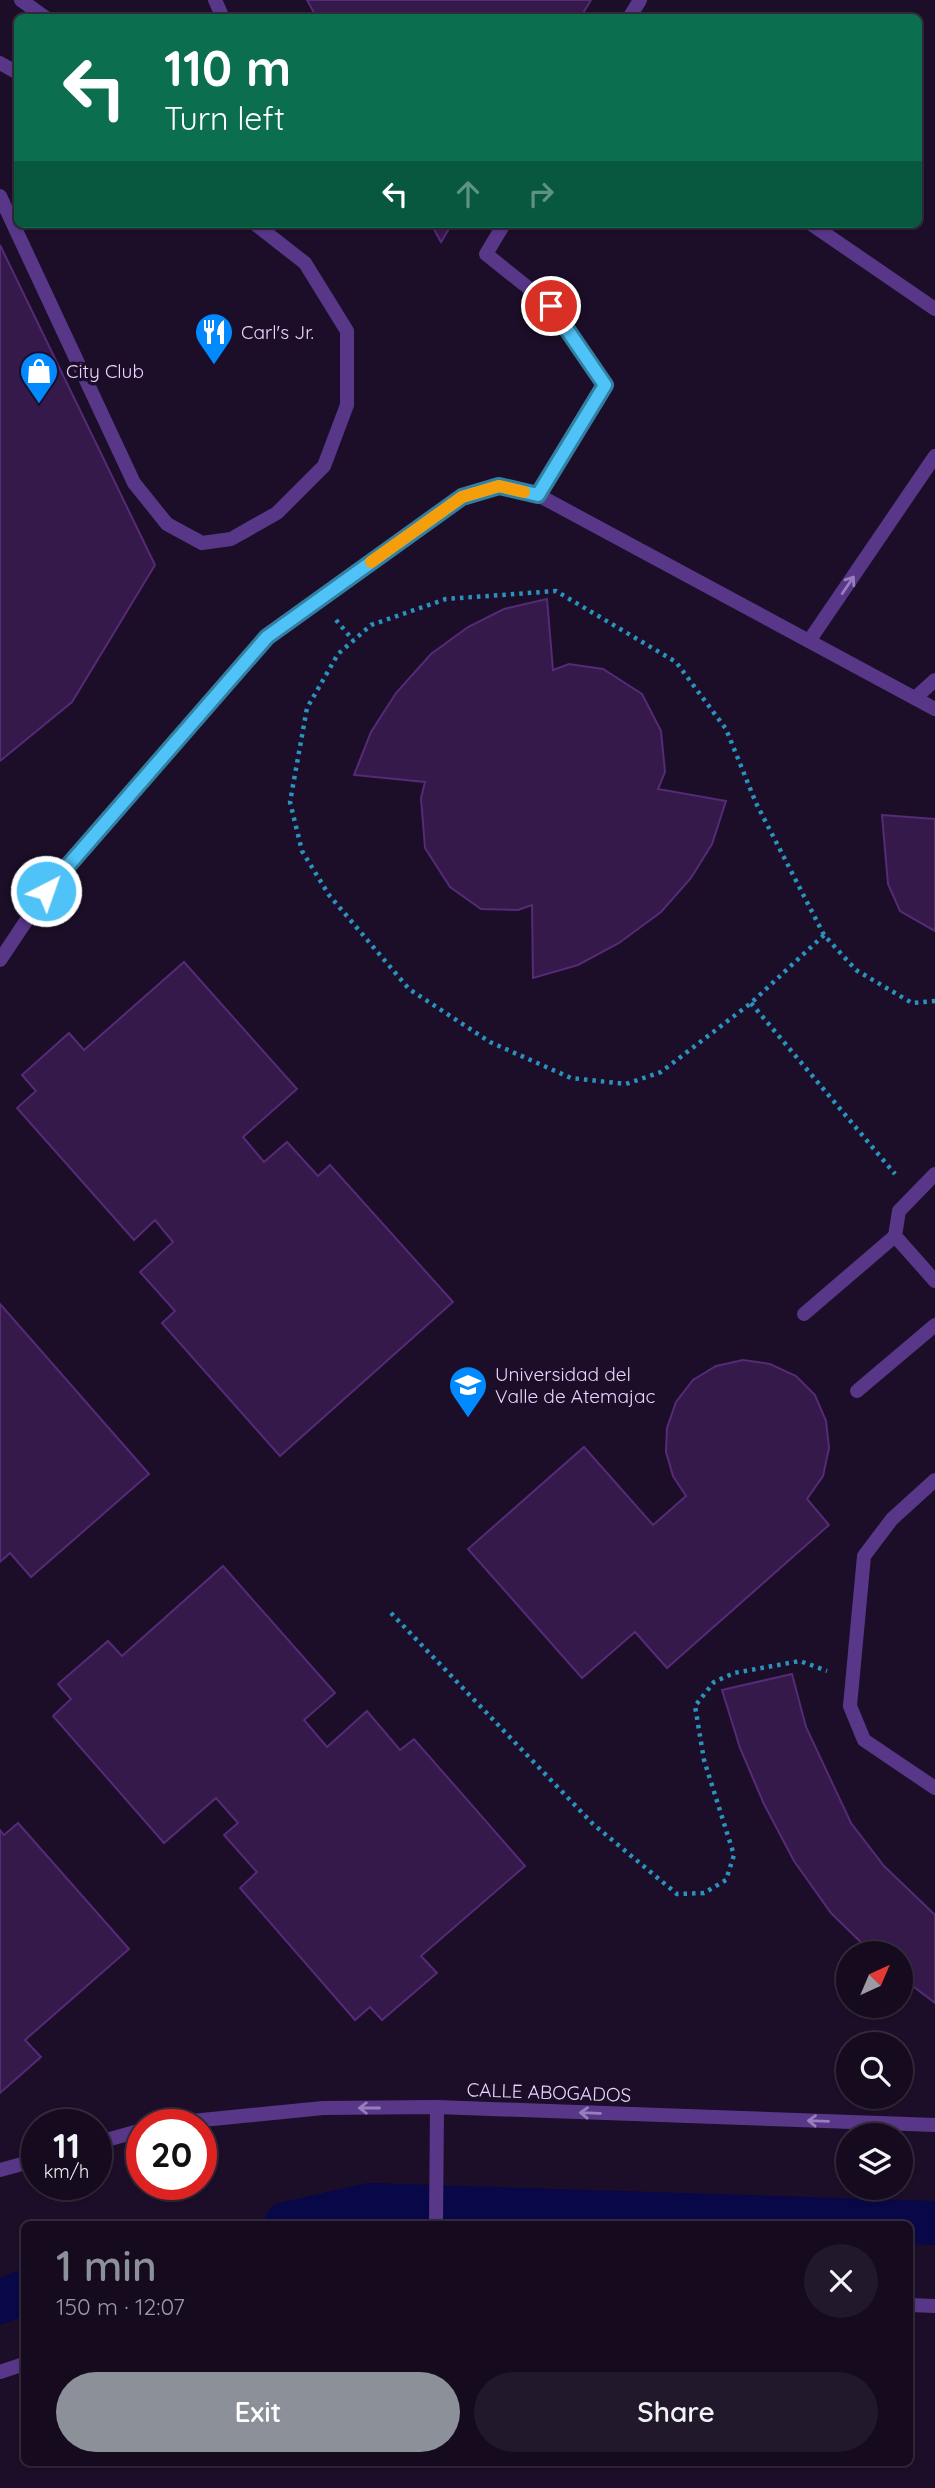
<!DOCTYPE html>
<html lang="en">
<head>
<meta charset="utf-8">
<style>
  body { margin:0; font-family:Quicksand,sans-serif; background:#22182b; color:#f1f3f6; height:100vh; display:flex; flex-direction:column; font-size:26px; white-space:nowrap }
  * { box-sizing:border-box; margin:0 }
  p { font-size:23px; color:#9d9aa4 }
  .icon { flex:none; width:38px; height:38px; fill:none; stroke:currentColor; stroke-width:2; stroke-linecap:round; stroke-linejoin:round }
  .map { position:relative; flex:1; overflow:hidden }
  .drawer { position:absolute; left:21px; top:2221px; width:892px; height:245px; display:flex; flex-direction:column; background:#150a1e; border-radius:10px; box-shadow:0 2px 5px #0004,0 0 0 2px #342b3c }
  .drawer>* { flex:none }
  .top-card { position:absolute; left:14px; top:14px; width:908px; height:214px; border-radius:10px; box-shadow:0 2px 5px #0004,0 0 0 2px #342b3c; background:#0b6e4f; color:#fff; overflow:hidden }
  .needle { width:46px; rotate:44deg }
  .buttons { position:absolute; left:836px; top:1941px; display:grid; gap:14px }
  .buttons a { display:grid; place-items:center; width:77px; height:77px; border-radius:50%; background:#150a1e; box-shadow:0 2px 5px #0004,0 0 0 2px #342b3c; font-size:35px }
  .speed { position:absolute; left:21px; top:2109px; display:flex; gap:14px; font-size:35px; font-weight:700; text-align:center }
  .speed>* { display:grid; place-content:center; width:91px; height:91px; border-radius:50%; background:#150a1e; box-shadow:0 2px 5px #0004,0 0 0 2px #342b3c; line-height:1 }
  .speed small { font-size:18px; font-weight:400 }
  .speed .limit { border:10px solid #d22; background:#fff; color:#111 }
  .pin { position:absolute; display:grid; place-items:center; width:60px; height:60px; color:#fff; margin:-30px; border:4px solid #fff; border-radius:50%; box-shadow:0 2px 7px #0007 }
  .me { position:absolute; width:77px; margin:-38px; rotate:41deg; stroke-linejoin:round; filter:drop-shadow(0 0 5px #0008) }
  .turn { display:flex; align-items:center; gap:24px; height:147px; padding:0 35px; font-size:32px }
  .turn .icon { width:91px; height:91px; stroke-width:2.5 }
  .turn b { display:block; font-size:49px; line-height:60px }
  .lanes { display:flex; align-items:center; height:66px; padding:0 35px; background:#0003; justify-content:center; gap:35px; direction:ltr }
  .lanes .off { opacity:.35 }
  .round { display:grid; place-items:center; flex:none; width:74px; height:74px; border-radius:37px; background:#22182b }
  .headline { display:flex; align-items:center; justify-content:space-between; height:119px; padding:0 35px }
  h1 { font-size:42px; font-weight:600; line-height:52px; color:#8c9099 }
  .action { display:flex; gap:14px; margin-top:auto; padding:14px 35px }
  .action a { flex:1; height:80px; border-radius:42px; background:#8c9099; color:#fff; font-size:28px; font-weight:600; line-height:80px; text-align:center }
  .action a+a { background:#22182b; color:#f1f3f6 }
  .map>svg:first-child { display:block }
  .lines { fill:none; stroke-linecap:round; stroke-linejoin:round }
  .canal { stroke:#080848; stroke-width:44 }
  .building { fill:#35194a; stroke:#552a77; stroke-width:2 }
  .path { stroke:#2a92bf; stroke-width:4.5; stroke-dasharray:3.5 5; stroke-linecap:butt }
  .lane { stroke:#583789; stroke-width:14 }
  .street { stroke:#583789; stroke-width:14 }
  .oneway { stroke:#997ebe }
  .route-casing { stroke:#337fa1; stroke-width:18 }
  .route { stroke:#4fc3f7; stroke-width:12 }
  .slow { stroke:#f59e0b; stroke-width:12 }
  .labels { text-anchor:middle; stroke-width:7; stroke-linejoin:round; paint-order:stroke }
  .poi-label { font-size:19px; fill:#e9d5ff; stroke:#1c0e28; text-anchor:start }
  .street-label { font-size:19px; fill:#e9d5ff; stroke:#1c0e28 }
</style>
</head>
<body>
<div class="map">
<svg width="935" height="2488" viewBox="0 0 935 2488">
  <rect width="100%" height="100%" fill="#1c0e28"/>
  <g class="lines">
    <g class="canal">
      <polyline points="286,2224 370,2205 935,2223"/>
      <polyline points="0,2302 24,2292"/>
    </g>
  </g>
  <g class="building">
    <polygon points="307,0 591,0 580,18 317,18"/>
    <polygon points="431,224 452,224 441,242"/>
    <polygon points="0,245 155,565 72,702 0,761"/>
    <polygon points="547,599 553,670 569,664 603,669 642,694 661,731 665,772 658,789 726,801 712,844 691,878 661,912 619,943 578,965 533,978 532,905 518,910 481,909 450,887 425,848 421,798 425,782 354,775 371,732 396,693 431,654 468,627 504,609"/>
    <polygon points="882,815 935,819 935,931 900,911 888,884"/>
    <polygon points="184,962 297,1089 243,1137 264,1162 287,1142 318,1176 330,1165 453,1302 280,1456 162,1323 175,1311 140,1272 173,1242 155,1220 134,1240 17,1108 36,1091 22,1075 69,1033 84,1050"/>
    <polygon points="0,1304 149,1474 31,1577 10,1553 0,1562"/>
    <polygon points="743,1360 770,1364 796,1376 815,1395 826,1421 829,1448 823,1476 807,1499 829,1525 667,1668 635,1632 582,1678 468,1549 584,1447 653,1525 686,1496 673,1476 666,1452 667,1428 676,1402 693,1380 716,1366"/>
    <polygon points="223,1566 335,1693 304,1720 327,1747 367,1711 400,1750 414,1739 525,1866 421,1956 437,1973 382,2020 370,2007 355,2020 240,1888 257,1872 224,1835 238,1823 216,1798 164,1843 53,1716 71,1699 58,1684 108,1641 122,1656"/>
    <polygon points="792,1674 806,1727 851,1823 884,1866 935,1915 935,2003 901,1977 901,1953 872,1953 831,1913 794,1861 764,1804 740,1748 722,1690"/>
    <polygon points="18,1823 129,1949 25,2040 41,2057 0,2093 0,1830 4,1835"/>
  </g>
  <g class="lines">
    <g class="path">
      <polyline points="336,620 353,640"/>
      <polyline points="824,935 751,1003 661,1072 626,1084 571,1078 490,1042 409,989 329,895 302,851 290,802 307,708 338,654 371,625 446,599 556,591 676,662 726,729 756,803 824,935 856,970 912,1003 935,1001"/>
      <polyline points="751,1003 895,1174"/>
      <polyline points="391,1613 593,1824 677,1894 704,1893 726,1880 734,1855 704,1760 695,1706 714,1682 734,1673 800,1661 827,1671"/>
    </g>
    <g class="lane">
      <polyline points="21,0 46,18"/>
      <polyline points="215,0 223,18"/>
      <polyline points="629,18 640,0"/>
      <polyline points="0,63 18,73"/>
      <polyline points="0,196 134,483 167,524 202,543 231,539 277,513 324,466 347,405 347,331 305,263 255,224"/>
      <polyline points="504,224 486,254 551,306 605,385 538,495"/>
      <polyline points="811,224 935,309"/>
      <polyline points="809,641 935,456"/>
      <polyline points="915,698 935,680"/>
      <polyline points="0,960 46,891 267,637 462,497 499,486 538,495 935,709"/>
      <polyline points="935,1174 899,1211 895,1236 935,1281"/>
      <polyline points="804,1314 895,1236"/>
      <polyline points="857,1391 935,1325"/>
      <polyline points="935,1480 892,1519 864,1556 850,1706 864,1740 935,1788"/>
    </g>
    <g class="street">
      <polyline points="162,2124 323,2108 437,2107 935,2125"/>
      <polyline points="96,2143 142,2130"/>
      <polyline points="0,2170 37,2160"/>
      <polyline points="436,2224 437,2107"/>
      <polyline points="910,2305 935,2306"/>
      <polyline points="0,2372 24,2364"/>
    </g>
  </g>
  <defs><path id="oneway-shaft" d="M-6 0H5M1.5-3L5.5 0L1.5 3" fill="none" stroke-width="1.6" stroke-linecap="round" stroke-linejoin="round" transform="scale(1.75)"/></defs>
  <g class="oneway">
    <use href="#oneway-shaft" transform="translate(848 585) rotate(-56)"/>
    <use href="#oneway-shaft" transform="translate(369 2108) rotate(180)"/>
    <use href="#oneway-shaft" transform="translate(590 2113) rotate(-178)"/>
    <use href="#oneway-shaft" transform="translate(818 2121) rotate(-178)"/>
  </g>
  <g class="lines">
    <defs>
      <polyline id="route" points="46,891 267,637 462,497 499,486 538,495 605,385 551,306"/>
    </defs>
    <use href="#route" class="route-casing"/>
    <use href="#route" class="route"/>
    <polyline class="slow" points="371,562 462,497 499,486 524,492"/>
  </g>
  <defs>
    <symbol id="restaurant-pin" viewBox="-11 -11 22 30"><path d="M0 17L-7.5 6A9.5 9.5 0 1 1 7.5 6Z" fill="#018aff" stroke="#1c0e28"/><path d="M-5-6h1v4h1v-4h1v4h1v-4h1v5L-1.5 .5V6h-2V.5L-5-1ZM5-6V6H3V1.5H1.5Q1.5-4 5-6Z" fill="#fff"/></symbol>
    <symbol id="shop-pin" viewBox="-11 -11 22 30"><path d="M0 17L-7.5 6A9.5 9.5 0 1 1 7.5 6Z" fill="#018aff" stroke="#1c0e28"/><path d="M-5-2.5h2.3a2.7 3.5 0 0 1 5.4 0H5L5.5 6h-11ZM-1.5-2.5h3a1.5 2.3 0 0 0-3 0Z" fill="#fff"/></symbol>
    <symbol id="university-pin" viewBox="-11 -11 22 30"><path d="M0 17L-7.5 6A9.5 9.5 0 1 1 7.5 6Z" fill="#018aff" stroke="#1c0e28"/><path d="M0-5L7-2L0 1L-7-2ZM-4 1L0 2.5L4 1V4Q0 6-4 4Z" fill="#fff"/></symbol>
  </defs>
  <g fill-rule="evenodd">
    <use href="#restaurant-pin" x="192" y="310" width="44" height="60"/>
    <use href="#shop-pin" x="17" y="349" width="44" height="60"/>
    <use href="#university-pin" x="446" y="1363" width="44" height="60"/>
  </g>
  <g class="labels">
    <g class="poi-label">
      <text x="241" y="339">Carl's Jr.</text>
      <text x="66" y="378">City Club</text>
      <text x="495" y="1381">Universidad del<tspan x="495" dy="22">Valle de Atemajac</tspan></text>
    </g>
    <g class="street-label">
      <text transform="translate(549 2092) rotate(2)" y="7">CALLE ABOGADOS</text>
    </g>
  </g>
</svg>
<div class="buttons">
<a><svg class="needle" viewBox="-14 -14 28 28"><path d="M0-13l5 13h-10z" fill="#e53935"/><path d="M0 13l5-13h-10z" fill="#9d9aa4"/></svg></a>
<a><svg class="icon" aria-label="search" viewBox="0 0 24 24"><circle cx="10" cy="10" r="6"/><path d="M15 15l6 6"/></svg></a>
<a><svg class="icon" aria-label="layers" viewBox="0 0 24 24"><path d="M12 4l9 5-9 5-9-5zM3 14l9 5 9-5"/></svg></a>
</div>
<div class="speed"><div>11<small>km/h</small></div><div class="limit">20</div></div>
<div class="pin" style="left:551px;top:306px;background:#d93025"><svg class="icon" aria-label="arrive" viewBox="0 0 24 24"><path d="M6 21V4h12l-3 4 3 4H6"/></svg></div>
<svg class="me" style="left:46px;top:891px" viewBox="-20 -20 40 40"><circle r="17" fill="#4fc3f7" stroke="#fff" stroke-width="3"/><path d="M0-11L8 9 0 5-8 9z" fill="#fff"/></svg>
<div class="top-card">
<div class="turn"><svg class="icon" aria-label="left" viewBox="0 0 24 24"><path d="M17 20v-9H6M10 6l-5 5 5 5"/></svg><div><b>110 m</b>Turn left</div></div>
<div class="lanes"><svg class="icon" aria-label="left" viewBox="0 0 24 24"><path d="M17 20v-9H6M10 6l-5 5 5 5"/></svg><svg class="icon off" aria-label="ahead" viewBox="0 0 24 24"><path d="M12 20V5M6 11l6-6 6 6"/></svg><svg class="icon off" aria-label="right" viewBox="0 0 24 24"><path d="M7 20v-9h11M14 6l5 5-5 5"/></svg></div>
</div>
<section class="drawer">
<div class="headline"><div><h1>1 min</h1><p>150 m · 12:07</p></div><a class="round"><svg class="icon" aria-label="close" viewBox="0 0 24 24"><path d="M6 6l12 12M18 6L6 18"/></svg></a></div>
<div class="action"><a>Exit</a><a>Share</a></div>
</section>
</div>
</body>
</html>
